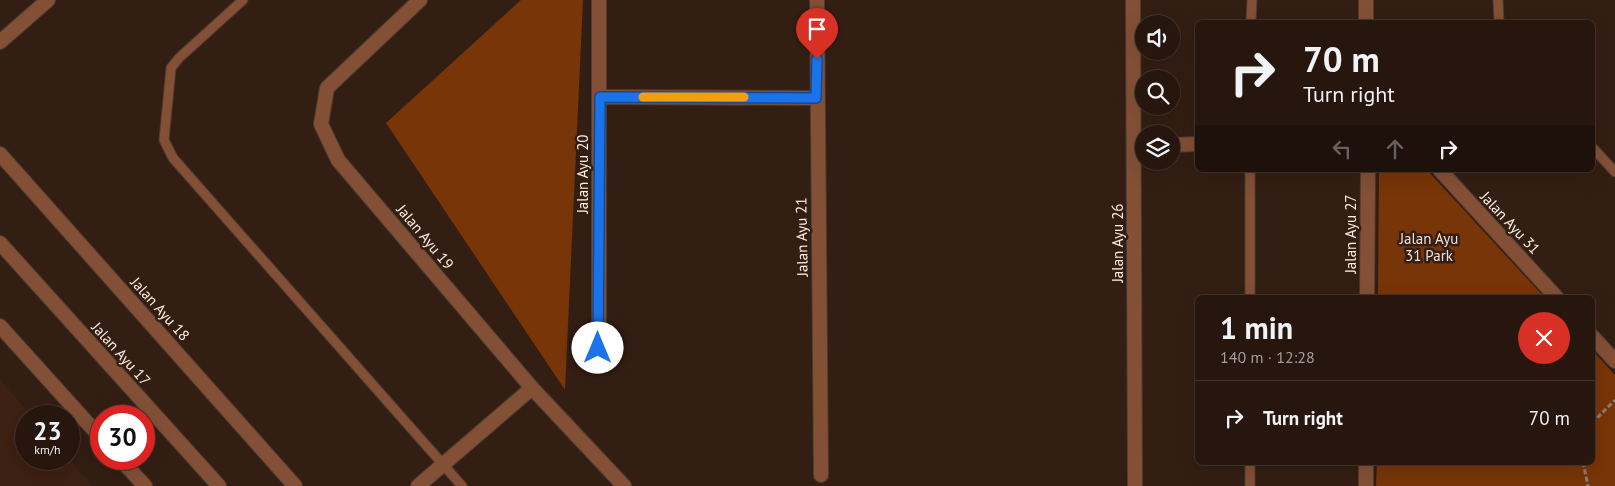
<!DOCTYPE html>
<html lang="en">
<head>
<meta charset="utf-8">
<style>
  body { margin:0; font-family:"PT Sans",sans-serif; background:#32231c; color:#f1f3f6; height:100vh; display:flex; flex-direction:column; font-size:19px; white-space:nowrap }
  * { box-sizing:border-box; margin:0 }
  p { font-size:16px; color:#a49f9e }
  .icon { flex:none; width:28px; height:28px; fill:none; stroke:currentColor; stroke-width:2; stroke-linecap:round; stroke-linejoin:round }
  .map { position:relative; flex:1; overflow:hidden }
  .panel { position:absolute; left:1195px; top:295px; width:400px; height:170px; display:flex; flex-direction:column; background:#26160e; border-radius:8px; box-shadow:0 5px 20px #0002,0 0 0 1px #42352e }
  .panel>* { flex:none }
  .guide { position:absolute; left:1195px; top:20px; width:400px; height:152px; border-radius:8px; box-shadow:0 5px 20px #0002,0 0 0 1px #42352e; background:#26160e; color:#f1f3f6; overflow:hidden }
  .controls { position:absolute; left:1135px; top:15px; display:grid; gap:10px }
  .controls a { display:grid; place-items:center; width:45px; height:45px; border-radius:50%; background:#26160e; box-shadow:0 5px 20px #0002,0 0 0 1px #42352e; font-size:25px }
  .speed { position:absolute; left:15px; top:405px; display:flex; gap:10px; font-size:25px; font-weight:700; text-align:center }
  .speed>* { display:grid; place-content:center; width:65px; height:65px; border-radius:50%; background:#26160e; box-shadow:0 5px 20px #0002,0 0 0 1px #42352e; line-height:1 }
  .speed small { font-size:12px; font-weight:400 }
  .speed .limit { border:8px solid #d22; background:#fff; color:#111 }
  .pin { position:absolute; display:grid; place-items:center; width:42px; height:42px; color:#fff; margin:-51px -21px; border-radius:50% 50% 50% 0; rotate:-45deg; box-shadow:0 0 5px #0007 }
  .pin .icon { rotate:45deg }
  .me { position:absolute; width:55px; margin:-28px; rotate:0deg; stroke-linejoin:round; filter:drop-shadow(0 0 4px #0008) }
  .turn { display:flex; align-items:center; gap:18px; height:105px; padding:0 25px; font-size:22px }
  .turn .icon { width:65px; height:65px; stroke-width:2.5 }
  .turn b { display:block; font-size:35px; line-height:42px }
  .lanes { display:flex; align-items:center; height:48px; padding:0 25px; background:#0003; justify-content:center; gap:25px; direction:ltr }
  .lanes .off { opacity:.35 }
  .round { display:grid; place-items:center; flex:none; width:52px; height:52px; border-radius:26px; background:#32231c }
  .summary { display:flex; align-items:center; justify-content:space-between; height:85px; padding:0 25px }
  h1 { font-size:30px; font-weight:600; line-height:38px }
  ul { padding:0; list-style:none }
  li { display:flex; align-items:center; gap:15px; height:75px; padding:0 25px; border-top:1px solid #42352e }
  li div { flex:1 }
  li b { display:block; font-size:19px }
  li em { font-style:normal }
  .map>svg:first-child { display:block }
  .built { fill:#3d2112 }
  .green { fill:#783507 }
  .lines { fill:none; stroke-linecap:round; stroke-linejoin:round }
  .service-casing { stroke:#4f3b31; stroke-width:11 }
  .minor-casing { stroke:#4f3b31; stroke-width:16 }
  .tertiary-casing { stroke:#4f3b31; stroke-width:16 }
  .path { stroke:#8d7a71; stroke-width:3; stroke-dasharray:5 2.5; stroke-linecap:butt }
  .service { stroke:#835036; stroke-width:9 }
  .minor { stroke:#835036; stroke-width:14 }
  .tertiary { stroke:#835036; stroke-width:14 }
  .route-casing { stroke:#114b97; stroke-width:12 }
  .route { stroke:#1a73e8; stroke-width:9 }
  .slow { stroke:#f59e0b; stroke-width:9 }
  .labels { text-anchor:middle; stroke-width:5; stroke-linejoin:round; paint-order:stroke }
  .street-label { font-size:15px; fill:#fdeee6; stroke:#331e13 }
  .park-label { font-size:15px; fill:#f5dfd4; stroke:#331e13 }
</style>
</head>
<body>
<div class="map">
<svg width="1615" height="486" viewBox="0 0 1615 486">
  <rect width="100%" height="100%" fill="#331e13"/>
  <polygon class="built" points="0,380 32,416 26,416 26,459 69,459 92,486 0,486"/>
  <g class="green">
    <polygon points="521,0 583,0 565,390 386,123"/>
    <polygon points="1379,170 1427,170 1544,297 1378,297"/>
    <polygon points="1593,351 1615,375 1615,486 1376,486 1377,463 1592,462"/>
  </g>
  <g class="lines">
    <defs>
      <g id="service">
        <polyline points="243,0 179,58 171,68 164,140 173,158 462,486"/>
        <polyline points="1498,0 1499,22"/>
        <polyline points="1251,22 1252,0"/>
        <polyline points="1592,147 1615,172"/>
        <polyline points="1250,170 1250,298"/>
        <polyline points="1250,462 1250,486"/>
      </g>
      <g id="minor">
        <polyline points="420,0 327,88 321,124 338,160 532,388 624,486"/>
        <polyline points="817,0 821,475"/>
        <polyline points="1133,0 1135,486"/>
        <polyline points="1366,0 1366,22"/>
        <polyline points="0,42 48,0"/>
        <polyline points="600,97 817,98"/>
        <polyline points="1171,145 1198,144"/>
        <polyline points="0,154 295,486"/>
        <polyline points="1440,170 1557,298"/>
        <polyline points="1367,298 1368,170"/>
        <polyline points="1592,336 1615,361"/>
        <polyline points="599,348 599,0"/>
        <polyline points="418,486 532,388"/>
        <polyline points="1366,486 1366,462"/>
      </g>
      <g id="tertiary">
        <polyline points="0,243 219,486"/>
        <polyline points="0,326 101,438"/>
        <polyline points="120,459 145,486"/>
      </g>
    </defs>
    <use href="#service" class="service-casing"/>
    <use href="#minor" class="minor-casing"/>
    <use href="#tertiary" class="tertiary-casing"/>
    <g class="path">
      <polyline points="1592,423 1615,400"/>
      <polyline points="1583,462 1588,486"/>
    </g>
    <use href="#service" class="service"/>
    <use href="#minor" class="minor"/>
    <use href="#tertiary" class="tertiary"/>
  </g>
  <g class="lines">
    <defs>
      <polyline id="route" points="598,348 600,97 816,98 817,59"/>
    </defs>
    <use href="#route" class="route-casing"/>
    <use href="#route" class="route"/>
    <polyline class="slow" points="643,97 744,97"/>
  </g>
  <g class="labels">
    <g class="street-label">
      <text transform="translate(583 174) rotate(-90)" y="5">Jalan Ayu 20</text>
      <text transform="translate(1510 223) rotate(47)" y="5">Jalan Ayu 31</text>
      <text transform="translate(1351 234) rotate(-90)" y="5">Jalan Ayu 27</text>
      <text transform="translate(425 237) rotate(50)" y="5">Jalan Ayu 19</text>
      <text transform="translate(802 237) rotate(-91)" y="5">Jalan Ayu 21</text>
      <text transform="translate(1118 243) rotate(-90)" y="5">Jalan Ayu 26</text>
      <text transform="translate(160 309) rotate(48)" y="5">Jalan Ayu 18</text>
      <text transform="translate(121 354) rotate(48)" y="5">Jalan Ayu 17</text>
    </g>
    <g class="park-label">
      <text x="1429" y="244">Jalan Ayu<tspan x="1429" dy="17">31 Park</tspan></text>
    </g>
  </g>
</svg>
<div class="controls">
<a><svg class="icon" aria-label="sound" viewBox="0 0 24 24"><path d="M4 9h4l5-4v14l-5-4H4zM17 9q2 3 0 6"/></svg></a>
<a><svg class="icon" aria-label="search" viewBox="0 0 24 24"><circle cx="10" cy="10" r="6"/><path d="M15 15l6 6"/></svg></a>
<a><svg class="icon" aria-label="layers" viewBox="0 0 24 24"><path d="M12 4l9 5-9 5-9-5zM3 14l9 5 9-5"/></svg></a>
</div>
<div class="speed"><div>23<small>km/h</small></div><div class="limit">30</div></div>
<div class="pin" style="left:817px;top:59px;background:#d93025"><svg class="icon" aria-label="arrive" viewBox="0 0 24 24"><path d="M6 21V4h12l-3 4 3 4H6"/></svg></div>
<svg class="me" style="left:598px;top:348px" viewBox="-20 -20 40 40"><circle r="19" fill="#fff"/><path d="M0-13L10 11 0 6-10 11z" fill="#1a73e8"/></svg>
<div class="guide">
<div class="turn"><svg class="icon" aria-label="right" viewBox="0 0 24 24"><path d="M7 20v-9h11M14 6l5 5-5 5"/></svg><div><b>70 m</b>Turn right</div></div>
<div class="lanes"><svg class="icon off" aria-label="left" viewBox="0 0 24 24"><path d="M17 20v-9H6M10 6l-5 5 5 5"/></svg><svg class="icon off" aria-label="ahead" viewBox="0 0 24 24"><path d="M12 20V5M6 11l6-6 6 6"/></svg><svg class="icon" aria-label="right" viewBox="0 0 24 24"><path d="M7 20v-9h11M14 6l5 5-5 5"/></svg></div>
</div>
<section class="panel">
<div class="summary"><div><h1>1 min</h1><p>140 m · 12:28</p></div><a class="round" style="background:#d93025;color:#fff"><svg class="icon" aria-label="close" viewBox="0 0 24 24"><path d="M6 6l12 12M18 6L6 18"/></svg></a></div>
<ul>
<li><svg class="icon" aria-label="right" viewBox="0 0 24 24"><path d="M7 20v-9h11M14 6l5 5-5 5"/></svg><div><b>Turn right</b></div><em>70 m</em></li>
</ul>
</section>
</div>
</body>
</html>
